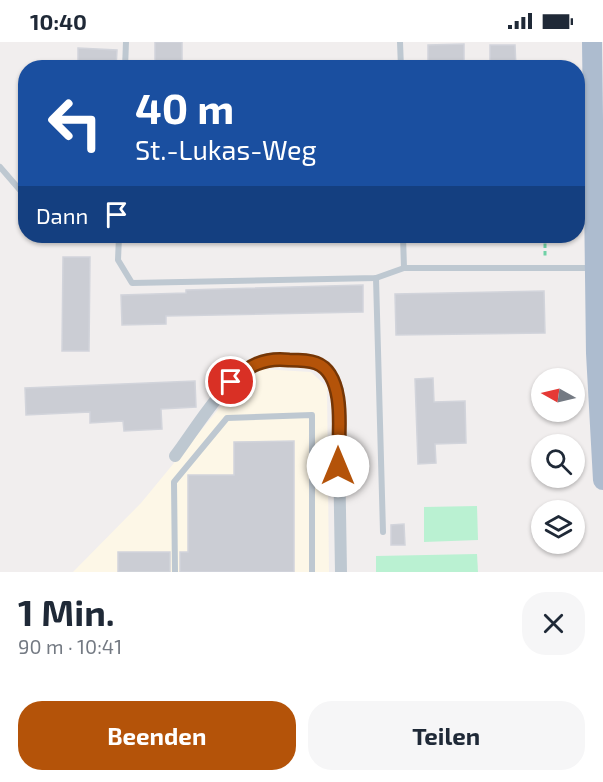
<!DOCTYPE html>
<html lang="de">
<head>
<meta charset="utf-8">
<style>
  body { margin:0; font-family:"Exo 2",sans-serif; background:#f6f6f7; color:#1f2937; height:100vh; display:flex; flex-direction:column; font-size:22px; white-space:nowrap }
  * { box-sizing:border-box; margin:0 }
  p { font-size:20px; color:#747a83 }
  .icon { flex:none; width:33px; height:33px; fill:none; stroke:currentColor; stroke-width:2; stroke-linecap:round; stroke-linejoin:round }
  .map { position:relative; height:530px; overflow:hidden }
  .panel { display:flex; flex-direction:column; background:#fff; flex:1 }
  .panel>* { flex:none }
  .guide { position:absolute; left:18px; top:18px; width:567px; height:183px; border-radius:24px; box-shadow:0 2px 4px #0004; background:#1a4fa0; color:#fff; overflow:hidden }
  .needle { width:39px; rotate:278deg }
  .tools { position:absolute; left:531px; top:326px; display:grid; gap:12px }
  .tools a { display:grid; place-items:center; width:54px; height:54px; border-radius:50%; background:#fff; box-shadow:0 2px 4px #0004; font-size:30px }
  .pin { position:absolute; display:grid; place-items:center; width:51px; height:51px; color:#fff; margin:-26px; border:3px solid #fff; border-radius:50%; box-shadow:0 2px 6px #0007 }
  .me { position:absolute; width:66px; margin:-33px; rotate:0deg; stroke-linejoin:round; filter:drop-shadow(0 0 4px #0008) }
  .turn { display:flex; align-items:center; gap:21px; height:126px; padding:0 18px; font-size:27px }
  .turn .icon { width:78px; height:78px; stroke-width:2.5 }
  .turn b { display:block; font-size:42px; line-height:51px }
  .then { display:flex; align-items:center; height:57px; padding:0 18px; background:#0003; gap:12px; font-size:22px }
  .round { display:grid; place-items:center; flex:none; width:63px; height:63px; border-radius:24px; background:#f6f6f7 }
  .summary { display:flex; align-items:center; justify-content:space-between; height:102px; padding:0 18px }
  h1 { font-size:36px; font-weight:700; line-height:45px }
  .action { display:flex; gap:12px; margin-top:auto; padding:12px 18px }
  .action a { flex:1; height:69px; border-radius:24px; background:#b45309; color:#fff; font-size:24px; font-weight:700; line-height:69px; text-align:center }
  .action a+a { background:#f6f6f7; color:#1f2937 }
  .status { display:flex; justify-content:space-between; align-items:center; height:42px; padding:0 30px; background:#fff; direction:ltr }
  .status svg { height:16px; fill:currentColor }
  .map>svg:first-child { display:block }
  .commercial { fill:#fdf7e7 }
  .green { fill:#baf1d2 }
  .building { fill:#cbcdd4; stroke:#d2d4db; stroke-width:1.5 }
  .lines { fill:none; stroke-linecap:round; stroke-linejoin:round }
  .path { stroke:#70d1a6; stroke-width:3; stroke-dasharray:4.5 3; stroke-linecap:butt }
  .lane { stroke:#bec8d1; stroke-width:6 }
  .street { stroke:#bec8d1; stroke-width:12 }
  .primary { stroke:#adbccf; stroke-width:20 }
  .route-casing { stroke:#753606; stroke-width:15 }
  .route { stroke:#b45309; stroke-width:10 }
</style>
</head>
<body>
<div class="status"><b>10:40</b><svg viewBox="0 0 49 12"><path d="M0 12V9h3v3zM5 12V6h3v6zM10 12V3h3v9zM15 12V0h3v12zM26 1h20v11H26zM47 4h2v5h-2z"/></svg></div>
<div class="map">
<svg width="603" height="530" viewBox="0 0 603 530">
  <rect width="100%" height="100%" fill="#f1eeee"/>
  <polygon class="commercial" points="262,327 311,330 327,345 329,530 73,530 141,461 235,347"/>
  <g class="green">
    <polygon points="477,464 478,498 424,500 424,465"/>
    <polygon points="477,512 478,530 376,530 376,514"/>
  </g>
  <g class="building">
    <rect x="155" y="0" width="27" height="26"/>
    <polygon points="464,2 464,26 428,26 428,3"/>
    <polygon points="490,3 515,3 516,26 490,26"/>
    <polygon points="78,6 117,8 116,26 78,26"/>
    <polygon points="63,215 90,215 89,309 62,309"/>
    <polygon points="363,243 363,270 166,274 166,282 122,283 121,253 186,251 186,248"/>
    <polygon points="544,249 545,291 396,293 395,252"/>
    <polygon points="433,336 434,360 465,359 466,401 435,402 436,421 418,422 415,337"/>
    <polygon points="195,339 196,365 161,367 162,387 124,389 123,379 90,381 90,370 26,373 25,346"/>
    <polygon points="294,399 294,530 180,530 180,510 188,510 188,433 234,433 234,400"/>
    <polygon points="404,482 405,503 391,503 391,483"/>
    <rect x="118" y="510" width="52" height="20"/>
  </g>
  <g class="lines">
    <polyline class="path" points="545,194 545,215"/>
    <g class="lane">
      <polyline points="400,0 401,26"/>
      <polyline points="125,26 126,0"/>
      <polyline points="0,125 26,155"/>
      <polyline points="62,194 77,198 119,198"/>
      <polyline points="119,194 118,218 132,241 376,236 404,226"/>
      <polyline points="403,194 404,226 592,226"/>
      <polyline points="376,236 383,490"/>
      <polyline points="312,423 338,424"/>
      <polyline points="175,530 174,440 227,376 312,373 312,530"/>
    </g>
    <path class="street" d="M175,414C197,385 227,332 261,319C273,314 289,318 302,319C322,321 331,328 338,348L341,530"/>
    <polyline class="primary" points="592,0 596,311 603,438"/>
  </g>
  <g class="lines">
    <defs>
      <path id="route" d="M231,340C248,324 264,315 289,318C297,318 308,318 316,321C348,333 338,396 338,424"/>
    </defs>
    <use href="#route" class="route-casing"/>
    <use href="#route" class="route"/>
  </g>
</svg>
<div class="tools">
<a><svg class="needle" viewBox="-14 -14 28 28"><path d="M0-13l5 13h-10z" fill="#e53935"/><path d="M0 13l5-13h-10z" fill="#747a83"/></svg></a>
<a><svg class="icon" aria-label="search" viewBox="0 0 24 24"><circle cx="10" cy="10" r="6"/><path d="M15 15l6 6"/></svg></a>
<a><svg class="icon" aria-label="layers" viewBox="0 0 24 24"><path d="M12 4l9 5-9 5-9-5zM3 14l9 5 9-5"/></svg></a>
</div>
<div class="pin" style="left:231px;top:340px;background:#d93025"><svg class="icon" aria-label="arrive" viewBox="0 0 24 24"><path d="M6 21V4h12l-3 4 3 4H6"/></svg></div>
<svg class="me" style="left:338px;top:424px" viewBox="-20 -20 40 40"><circle r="19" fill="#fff"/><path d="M0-13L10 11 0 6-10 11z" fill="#b45309"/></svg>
<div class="guide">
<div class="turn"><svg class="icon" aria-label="left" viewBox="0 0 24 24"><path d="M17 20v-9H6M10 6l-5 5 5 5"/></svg><div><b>40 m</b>St.-Lukas-Weg</div></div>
<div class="then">Dann<svg class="icon" aria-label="arrive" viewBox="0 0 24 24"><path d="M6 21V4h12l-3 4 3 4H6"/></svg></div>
</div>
</div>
<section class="panel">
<div class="summary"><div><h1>1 Min.</h1><p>90 m · 10:41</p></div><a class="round"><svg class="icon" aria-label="close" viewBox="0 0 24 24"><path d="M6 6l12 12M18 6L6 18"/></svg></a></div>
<div class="action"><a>Beenden</a><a>Teilen</a></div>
</section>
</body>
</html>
